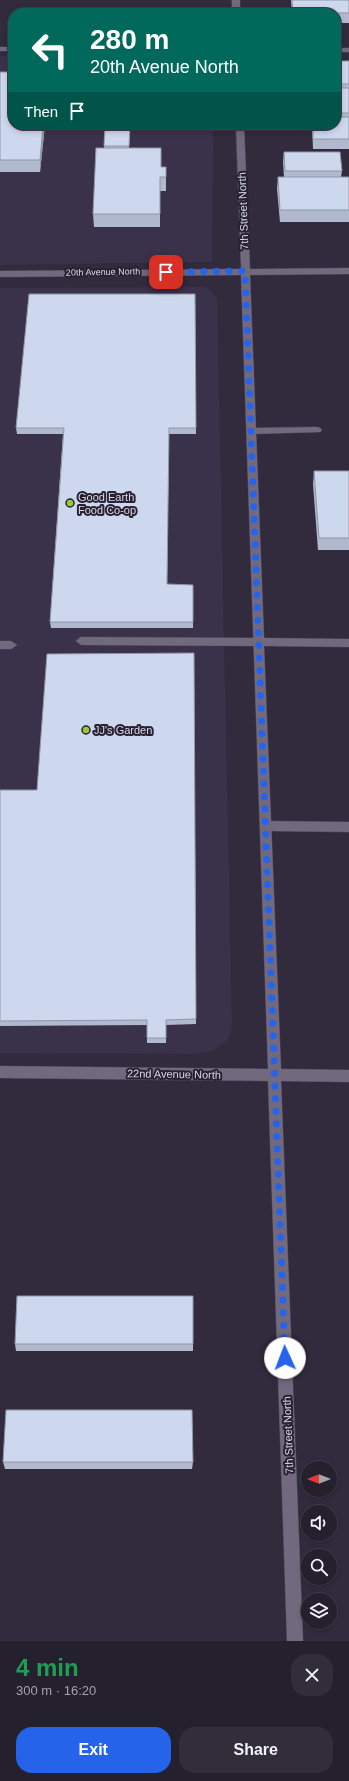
<!DOCTYPE html>
<html lang="en">
<head>
<meta charset="utf-8">
<style>
  body { margin:0; font-family:Helvetica,sans-serif; background:#312d3a; color:#f1f3f6; height:100vh; display:flex; flex-direction:column; font-size:15px; white-space:nowrap }
  * { box-sizing:border-box; margin:0 }
  p { font-size:13px; color:#a3a3aa }
  .icon { flex:none; width:22px; height:22px; fill:none; stroke:currentColor; stroke-width:2; stroke-linecap:round; stroke-linejoin:round }
  .map { position:relative; height:1641px; overflow:hidden }
  .sheet { display:flex; flex-direction:column; background:#25202e; flex:1 }
  .sheet>* { flex:none }
  .top-card { position:absolute; left:8px; top:8px; width:333px; height:122px; border-radius:16px; box-shadow:0 2px 6px #0003,0 0 0 1px #423e4a; background:#00695c; color:#fff; overflow:hidden }
  .needle { width:26px; rotate:270deg }
  .buttons { position:absolute; left:301px; top:1461px; display:grid; gap:8px }
  .buttons a { display:grid; place-items:center; width:36px; height:36px; border-radius:50%; background:#25202e; box-shadow:0 2px 6px #0003,0 0 0 1px #423e4a; font-size:20px }
  .pin { position:absolute; display:grid; place-items:center; width:34px; height:34px; color:#fff; margin:-17px; border-radius:8px; box-shadow:0 2px 6px #0006 }
  .me { position:absolute; width:44px; margin:-22px; rotate:358deg; stroke-linejoin:round; filter:drop-shadow(0 0 3px #0008) }
  .turn { display:flex; align-items:center; gap:14px; height:84px; padding:0 16px; font-size:18px }
  .turn .icon { width:52px; height:52px; stroke-width:2.5 }
  .turn b { display:block; font-size:28px; line-height:34px }
  .then { display:flex; align-items:center; height:38px; padding:0 16px; background:#0003; gap:8px; font-size:15px }
  .round { display:grid; place-items:center; flex:none; width:42px; height:42px; border-radius:16px; background:#312d3a }
  .head { display:flex; align-items:center; justify-content:space-between; height:68px; padding:0 16px }
  h1 { font-size:24px; font-weight:600; line-height:30px; color:#1e9e55 }
  .primary-button { display:flex; gap:8px; margin-top:auto; padding:8px 16px }
  .primary-button a { flex:1; height:46px; border-radius:16px; background:#2563eb; color:#fff; font-size:16px; font-weight:600; line-height:46px; text-align:center }
  .primary-button a+a { background:#312d3a; color:#f1f3f6 }
  .map>svg:first-child { display:block }
  .built { fill:#3a324a }
  .lines { fill:none; stroke-linecap:round; stroke-linejoin:round }
  .lane-casing { stroke:#4c4656; stroke-width:1 }
  .street-casing { stroke:#4c4656; stroke-width:1 }
  .lane { fill:#716a7f; fill-rule:evenodd }
  .street { fill:#716a7f; fill-rule:evenodd }
  .wall { fill:#b0b9cd }
  .shaded-wall { fill:#9096a7 }
  .building { fill:#cdd7ee; stroke:#9096a7 }
  .route { stroke:#2563eb; stroke-width:7; stroke-dasharray:0 12.6 }
  .poi-dot { fill:#98cb37; stroke:#272133; stroke-width:1.5 }
  .labels { text-anchor:middle; stroke-width:4; stroke-linejoin:round; paint-order:stroke }
  .far-street-label { font-size:9px; fill:#dcd9e5; stroke:#272133 }
  .street-label { font-size:11px; fill:#dcd9e5; stroke:#272133 }
  .poi-label { font-size:11px; fill:#dcd9e5; stroke:#272133; text-anchor:start }
</style>
</head>
<body>
<div class="map">
<svg width="349" height="1641" viewBox="0 0 349 1641">
  <rect width="100%" height="100%" fill="#312b3d"/>
  <g class="built">
    <polygon points="0,56 13,56 13,125 213,125 212,262 0,265"/>
    <polygon points="206,287 217,298 232,1028 227,1041 214,1050 196,1054 0,1053 0,288"/>
  </g>
  <g class="lines">
    <defs>
      <g id="lane">
        <polygon points="317,427 320,428 322,430 320,432 252,434 247,431 252,428"/>
        <polygon points="81,637 260,638 265,642 260,646 81,645 76,641"/>
        <polygon points="0,641 11,641 17,645 11,649 0,649"/>
        <polygon points="267,821 349,822 349,832 267,831 263,829 261,826 263,823"/>
      </g>
      <g id="street">
        <rect x="232" y="0" width="8" height="13"/>
        <rect x="0" y="47" width="13" height="4"/>
        <rect x="336" y="48" width="13" height="4"/>
        <polygon points="236,125 244,125 250,269 349,268 349,274 250,275 264,638 349,639 349,647 264,646 281,1069 349,1070 349,1082 281,1081 303,1641 287,1641 268,1081 0,1078 0,1066 268,1069 241,275 0,277 0,271 241,269"/>
      </g>
    </defs>
    <use href="#lane" class="lane-casing"/>
    <use href="#street" class="street-casing"/>
    <use href="#lane" class="lane"/>
    <use href="#street" class="street"/>
  </g>
  <g class="wall">
    <polygon points="291,0 349,0 349,23 336,23 336,13 292,13"/>
    <polygon points="336,61 349,61 349,149 313,149 312,125 336,125"/>
    <polygon points="0,72 13,125 45,125 40,172 0,172"/>
    <polygon points="105,125 130,125 129,148 161,167 166,167 166,191 160,191 160,227 94,227 93,214 104,148"/>
    <polygon points="284,152 342,171 341,177 349,177 349,222 280,222 277,189 278,177 284,177 283,162"/>
    <polygon points="195,294 196,434 169,434 167,584 193,622 193,628 51,628 50,622 63,434 17,434 16,428"/>
    <polygon points="314,471 349,471 349,550 318,550 313,484"/>
    <polygon points="194,653 196,1024 166,1025 166,1043 147,1043 147,1025 0,1026 0,790 37,790"/>
    <polygon points="15,1344 193,1344 193,1351 16,1351"/>
    <polygon points="3,1462 193,1462 192,1469 5,1469"/>
  </g>
  <polygon class="shaded-wall" points="43,125 45,125 40,172 40,160"/>
  <g class="building">
    <polygon points="292,0 349,0 349,13 293,13"/>
    <rect x="336" y="61" width="13" height="23"/>
    <polygon points="0,72 13,72 13,125 43,125 40,160 0,160"/>
    <rect x="336" y="88" width="13" height="25"/>
    <polygon points="336,117 349,117 349,139 313,139 313,125 336,125"/>
    <polygon points="105,125 130,125 129,146 104,146"/>
    <polygon points="96,148 161,148 161,167 166,167 166,177 160,177 160,214 93,214"/>
    <polygon points="284,152 340,152 342,171 285,171"/>
    <polygon points="278,177 349,177 349,210 280,210"/>
    <polygon points="29,294 195,294 196,428 169,428 167,584 193,585 193,622 50,622 64,428 16,428"/>
    <polygon points="314,471 349,471 349,538 319,538"/>
    <polygon points="194,653 196,1019 166,1020 166,1038 147,1038 147,1020 0,1021 0,790 37,790 47,654"/>
    <polygon points="17,1296 193,1296 193,1344 15,1344"/>
    <polygon points="6,1410 192,1410 193,1462 3,1462"/>
  </g>
  <g class="lines">
    <polyline class="route" points="166,272 245,271 285,1358"/>
  </g>
  <g class="poi-dot">
    <circle cx="70" cy="503" r="4"/>
    <circle cx="86" cy="730" r="4"/>
  </g>
  <g class="labels">
    <g class="far-street-label">
      <text transform="translate(103 272) rotate(-1)" y="3">20th Avenue North</text>
    </g>
    <g class="street-label">
      <text transform="translate(243 211) rotate(-92)" y="4">7th Street North</text>
      <text transform="translate(174 1074) rotate(1)" y="4">22nd Avenue North</text>
      <text transform="translate(288 1435) rotate(-92)" y="4">7th Street North</text>
    </g>
    <g class="poi-label">
      <text x="78" y="501">Good Earth<tspan x="78" dy="13">Food Co-op</tspan></text>
      <text x="94" y="734">JJ's Garden</text>
    </g>
  </g>
</svg>
<div class="buttons">
<a><svg class="needle" viewBox="-14 -14 28 28"><path d="M0-13l5 13h-10z" fill="#e53935"/><path d="M0 13l5-13h-10z" fill="#a3a3aa"/></svg></a>
<a><svg class="icon" aria-label="sound" viewBox="0 0 24 24"><path d="M4 9h4l5-4v14l-5-4H4zM17 9q2 3 0 6"/></svg></a>
<a><svg class="icon" aria-label="search" viewBox="0 0 24 24"><circle cx="10" cy="10" r="6"/><path d="M15 15l6 6"/></svg></a>
<a><svg class="icon" aria-label="layers" viewBox="0 0 24 24"><path d="M12 4l9 5-9 5-9-5zM3 14l9 5 9-5"/></svg></a>
</div>
<div class="pin" style="left:166px;top:272px;background:#d93025"><svg class="icon" aria-label="arrive" viewBox="0 0 24 24"><path d="M6 21V4h12l-3 4 3 4H6"/></svg></div>
<svg class="me" style="left:285px;top:1358px" viewBox="-20 -20 40 40"><circle r="19" fill="#fff"/><path d="M0-13L10 11 0 6-10 11z" fill="#2563eb"/></svg>
<div class="top-card">
<div class="turn"><svg class="icon" aria-label="left" viewBox="0 0 24 24"><path d="M17 20v-9H6M10 6l-5 5 5 5"/></svg><div><b>280 m</b>20th Avenue North</div></div>
<div class="then">Then<svg class="icon" aria-label="arrive" viewBox="0 0 24 24"><path d="M6 21V4h12l-3 4 3 4H6"/></svg></div>
</div>
</div>
<section class="sheet">
<div class="head"><div><h1>4 min</h1><p>300 m · 16:20</p></div><a class="round"><svg class="icon" aria-label="close" viewBox="0 0 24 24"><path d="M6 6l12 12M18 6L6 18"/></svg></a></div>
<div class="primary-button"><a>Exit</a><a>Share</a></div>
</section>
</body>
</html>
